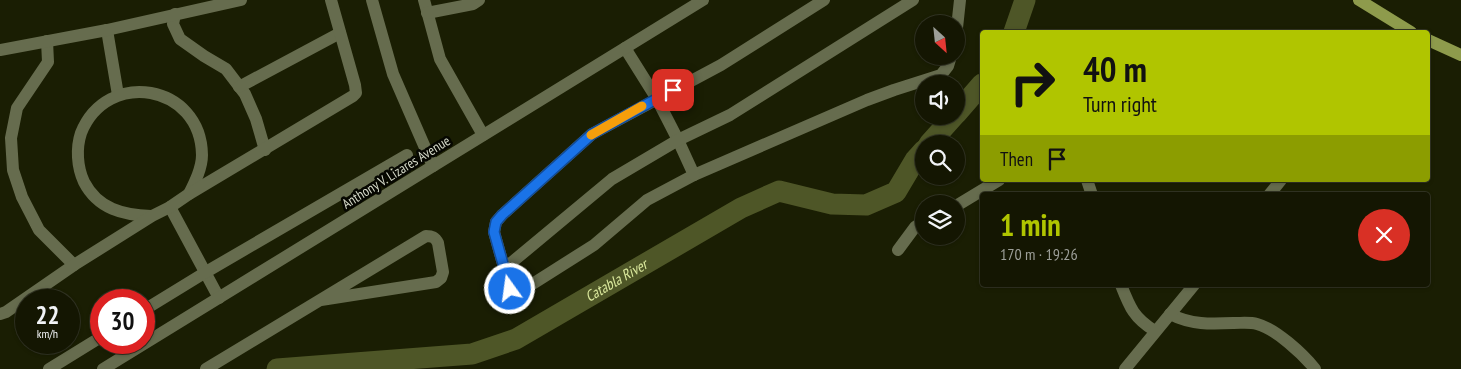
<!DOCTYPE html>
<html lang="en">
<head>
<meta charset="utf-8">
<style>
  body { margin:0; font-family:"PT Sans Narrow",sans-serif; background:#212311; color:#f1f3f6; height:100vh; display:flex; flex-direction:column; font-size:19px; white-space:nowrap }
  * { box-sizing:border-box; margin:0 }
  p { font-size:16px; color:#9d9f99 }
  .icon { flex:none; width:28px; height:28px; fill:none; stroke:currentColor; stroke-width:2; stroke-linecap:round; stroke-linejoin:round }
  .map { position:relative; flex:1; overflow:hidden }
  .drawer { position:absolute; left:980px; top:192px; width:450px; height:95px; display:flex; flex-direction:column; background:#141602; border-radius:5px; box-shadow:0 1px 4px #0004,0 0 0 1px #333524 }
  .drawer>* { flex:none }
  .top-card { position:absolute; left:980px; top:30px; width:450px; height:152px; border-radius:5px; box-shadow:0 1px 4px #0004,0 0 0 1px #333524; background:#b0c500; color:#111; overflow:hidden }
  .needle { width:32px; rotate:153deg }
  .controls { position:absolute; left:915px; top:15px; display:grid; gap:10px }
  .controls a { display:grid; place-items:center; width:50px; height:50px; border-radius:50%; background:#141602; box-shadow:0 1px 4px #0004,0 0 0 1px #333524; font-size:25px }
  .speed { position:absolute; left:15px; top:289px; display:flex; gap:10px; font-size:25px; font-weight:700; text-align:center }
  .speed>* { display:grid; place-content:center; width:65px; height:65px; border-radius:50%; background:#141602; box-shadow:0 1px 4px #0004,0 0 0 1px #333524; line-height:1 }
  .speed small { font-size:12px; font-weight:400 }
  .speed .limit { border:8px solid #d22; background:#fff; color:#111 }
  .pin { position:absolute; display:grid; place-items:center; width:42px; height:42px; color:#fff; margin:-21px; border-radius:10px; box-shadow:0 2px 8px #0006 }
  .me { position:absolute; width:55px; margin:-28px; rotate:346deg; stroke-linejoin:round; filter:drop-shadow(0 0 4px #0008) }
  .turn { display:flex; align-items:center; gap:18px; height:105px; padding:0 20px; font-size:22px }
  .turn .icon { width:65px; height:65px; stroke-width:2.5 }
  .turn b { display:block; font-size:35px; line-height:42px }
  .then { display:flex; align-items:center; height:48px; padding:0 20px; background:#0003; gap:10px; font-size:19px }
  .round { display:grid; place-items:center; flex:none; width:52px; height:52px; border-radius:26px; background:#212311 }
  .summary { display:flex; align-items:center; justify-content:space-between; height:85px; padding:0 20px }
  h1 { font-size:30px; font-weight:700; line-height:38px; color:#b0c500 }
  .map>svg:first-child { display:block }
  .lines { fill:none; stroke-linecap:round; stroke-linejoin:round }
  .river { stroke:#4e5627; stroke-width:21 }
  .street { stroke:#666c4e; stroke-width:12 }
  .secondary { stroke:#666c4e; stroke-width:12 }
  .primary { stroke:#8e9b4c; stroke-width:12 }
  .route-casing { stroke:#114b97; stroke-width:12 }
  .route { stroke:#1a73e8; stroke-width:9 }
  .slow { stroke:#f59e0b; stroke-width:9 }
  .labels { text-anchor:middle; stroke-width:5; stroke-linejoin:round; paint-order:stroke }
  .street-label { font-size:14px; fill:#d5d9c8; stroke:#060701 }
  .water-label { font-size:15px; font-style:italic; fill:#dcea9e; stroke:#060701 }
</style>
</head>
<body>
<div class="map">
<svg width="1461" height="369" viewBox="0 0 1461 369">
  <rect width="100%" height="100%" fill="#1a1e03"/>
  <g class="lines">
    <g class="river">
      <polyline points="1014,32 1025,0"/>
      <polyline points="956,114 982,84"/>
      <polyline points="929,144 954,116"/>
      <path id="s1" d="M277,369L472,354L516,339L741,208L779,191L832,204L866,205L896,192L915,160L924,150"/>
    </g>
    <g class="street">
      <polyline points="372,0 393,74 433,166"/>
      <polyline points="424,0 440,59 483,135"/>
      <polyline points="824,0 721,65 592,134 502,215 496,222 494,232 510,289 514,292 523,290 594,245 647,200 694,175 867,100 894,90 941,75 948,66 951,56"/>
      <polyline points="427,13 473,4 479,0"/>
      <polyline points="175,14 173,24 180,39 204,56 226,69 245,94 256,119 265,150"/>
      <polyline points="107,30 118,95"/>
      <polyline points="956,37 960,0"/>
      <polyline points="47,41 48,62 17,108 11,138 13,170 22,197 39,230 74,265"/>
      <polyline points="625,48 657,99 678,140 694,175"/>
      <polyline points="0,50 107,30 241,0"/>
      <polyline points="239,87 340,33"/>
      <polyline points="1087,180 1092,195"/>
      <polyline points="1269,195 1281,180"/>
      <polyline points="956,206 999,180"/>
      <polyline points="170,207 219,298"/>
      <path d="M151,216C123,215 98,209 84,182C77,167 76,148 81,133C107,68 201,84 202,155C202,168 195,182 189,194"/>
      <polyline points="898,250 915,227 924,221"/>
      <polyline points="505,268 612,179 678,140 730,115 913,0"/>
      <path d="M1121,285C1130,308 1134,318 1155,331"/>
      <polyline points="144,310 206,272 407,155"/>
      <polyline points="0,314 6,312 74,265 152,216 170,207 189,194 353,96 356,93 355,85 331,0"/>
      <path d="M1170,314C1191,325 1211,324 1234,323C1242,323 1250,322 1257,324C1276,329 1303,354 1315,369"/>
      <polyline points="49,369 101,337"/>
      <path d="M206,369L426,236C432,236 435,237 438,243L443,272L441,278L436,282L321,300"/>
      <polyline points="1125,369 1194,285"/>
    </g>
    <polyline class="secondary" points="103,369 703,0"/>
    <g class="primary">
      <polyline points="1359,0 1411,32"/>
      <polyline points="1428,40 1461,55"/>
    </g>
  </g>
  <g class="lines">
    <defs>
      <polyline id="route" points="510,289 494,232 496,222 502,215 592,134 673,90"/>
    </defs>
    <use href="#route" class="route-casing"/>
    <use href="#route" class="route"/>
    <polyline class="slow" points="591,135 642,106"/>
  </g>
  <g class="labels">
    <g class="street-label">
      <text transform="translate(396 172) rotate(-32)" y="5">Anthony V. Lizares Avenue</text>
    </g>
    <g class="water-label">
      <text dy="5" stroke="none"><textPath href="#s1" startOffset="358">Catabla River</textPath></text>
    </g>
  </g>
</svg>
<div class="controls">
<a><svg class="needle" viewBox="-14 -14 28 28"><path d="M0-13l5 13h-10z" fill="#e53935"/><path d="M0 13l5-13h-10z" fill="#9d9f99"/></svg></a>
<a><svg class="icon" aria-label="sound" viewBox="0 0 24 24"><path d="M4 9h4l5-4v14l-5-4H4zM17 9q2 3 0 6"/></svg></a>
<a><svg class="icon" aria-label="search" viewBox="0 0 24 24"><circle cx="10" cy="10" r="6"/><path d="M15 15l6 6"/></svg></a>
<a><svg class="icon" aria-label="layers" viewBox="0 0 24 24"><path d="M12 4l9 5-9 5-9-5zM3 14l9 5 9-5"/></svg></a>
</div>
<div class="speed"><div>22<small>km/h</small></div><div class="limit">30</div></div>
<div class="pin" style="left:673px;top:90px;background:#d93025"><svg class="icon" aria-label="arrive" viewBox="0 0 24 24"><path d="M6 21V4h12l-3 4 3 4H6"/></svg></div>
<svg class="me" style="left:510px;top:289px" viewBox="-20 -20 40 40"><circle r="17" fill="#1a73e8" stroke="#fff" stroke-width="3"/><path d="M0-11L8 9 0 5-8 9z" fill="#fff"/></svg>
<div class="top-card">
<div class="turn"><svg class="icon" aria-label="right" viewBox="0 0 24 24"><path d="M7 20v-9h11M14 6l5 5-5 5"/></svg><div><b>40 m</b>Turn right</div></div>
<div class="then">Then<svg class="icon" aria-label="arrive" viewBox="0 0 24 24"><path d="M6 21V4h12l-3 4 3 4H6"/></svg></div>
</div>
<section class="drawer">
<div class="summary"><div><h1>1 min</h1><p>170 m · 19:26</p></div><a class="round" style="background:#d93025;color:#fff"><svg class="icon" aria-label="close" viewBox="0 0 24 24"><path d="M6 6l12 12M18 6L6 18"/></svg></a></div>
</section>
</div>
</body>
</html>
